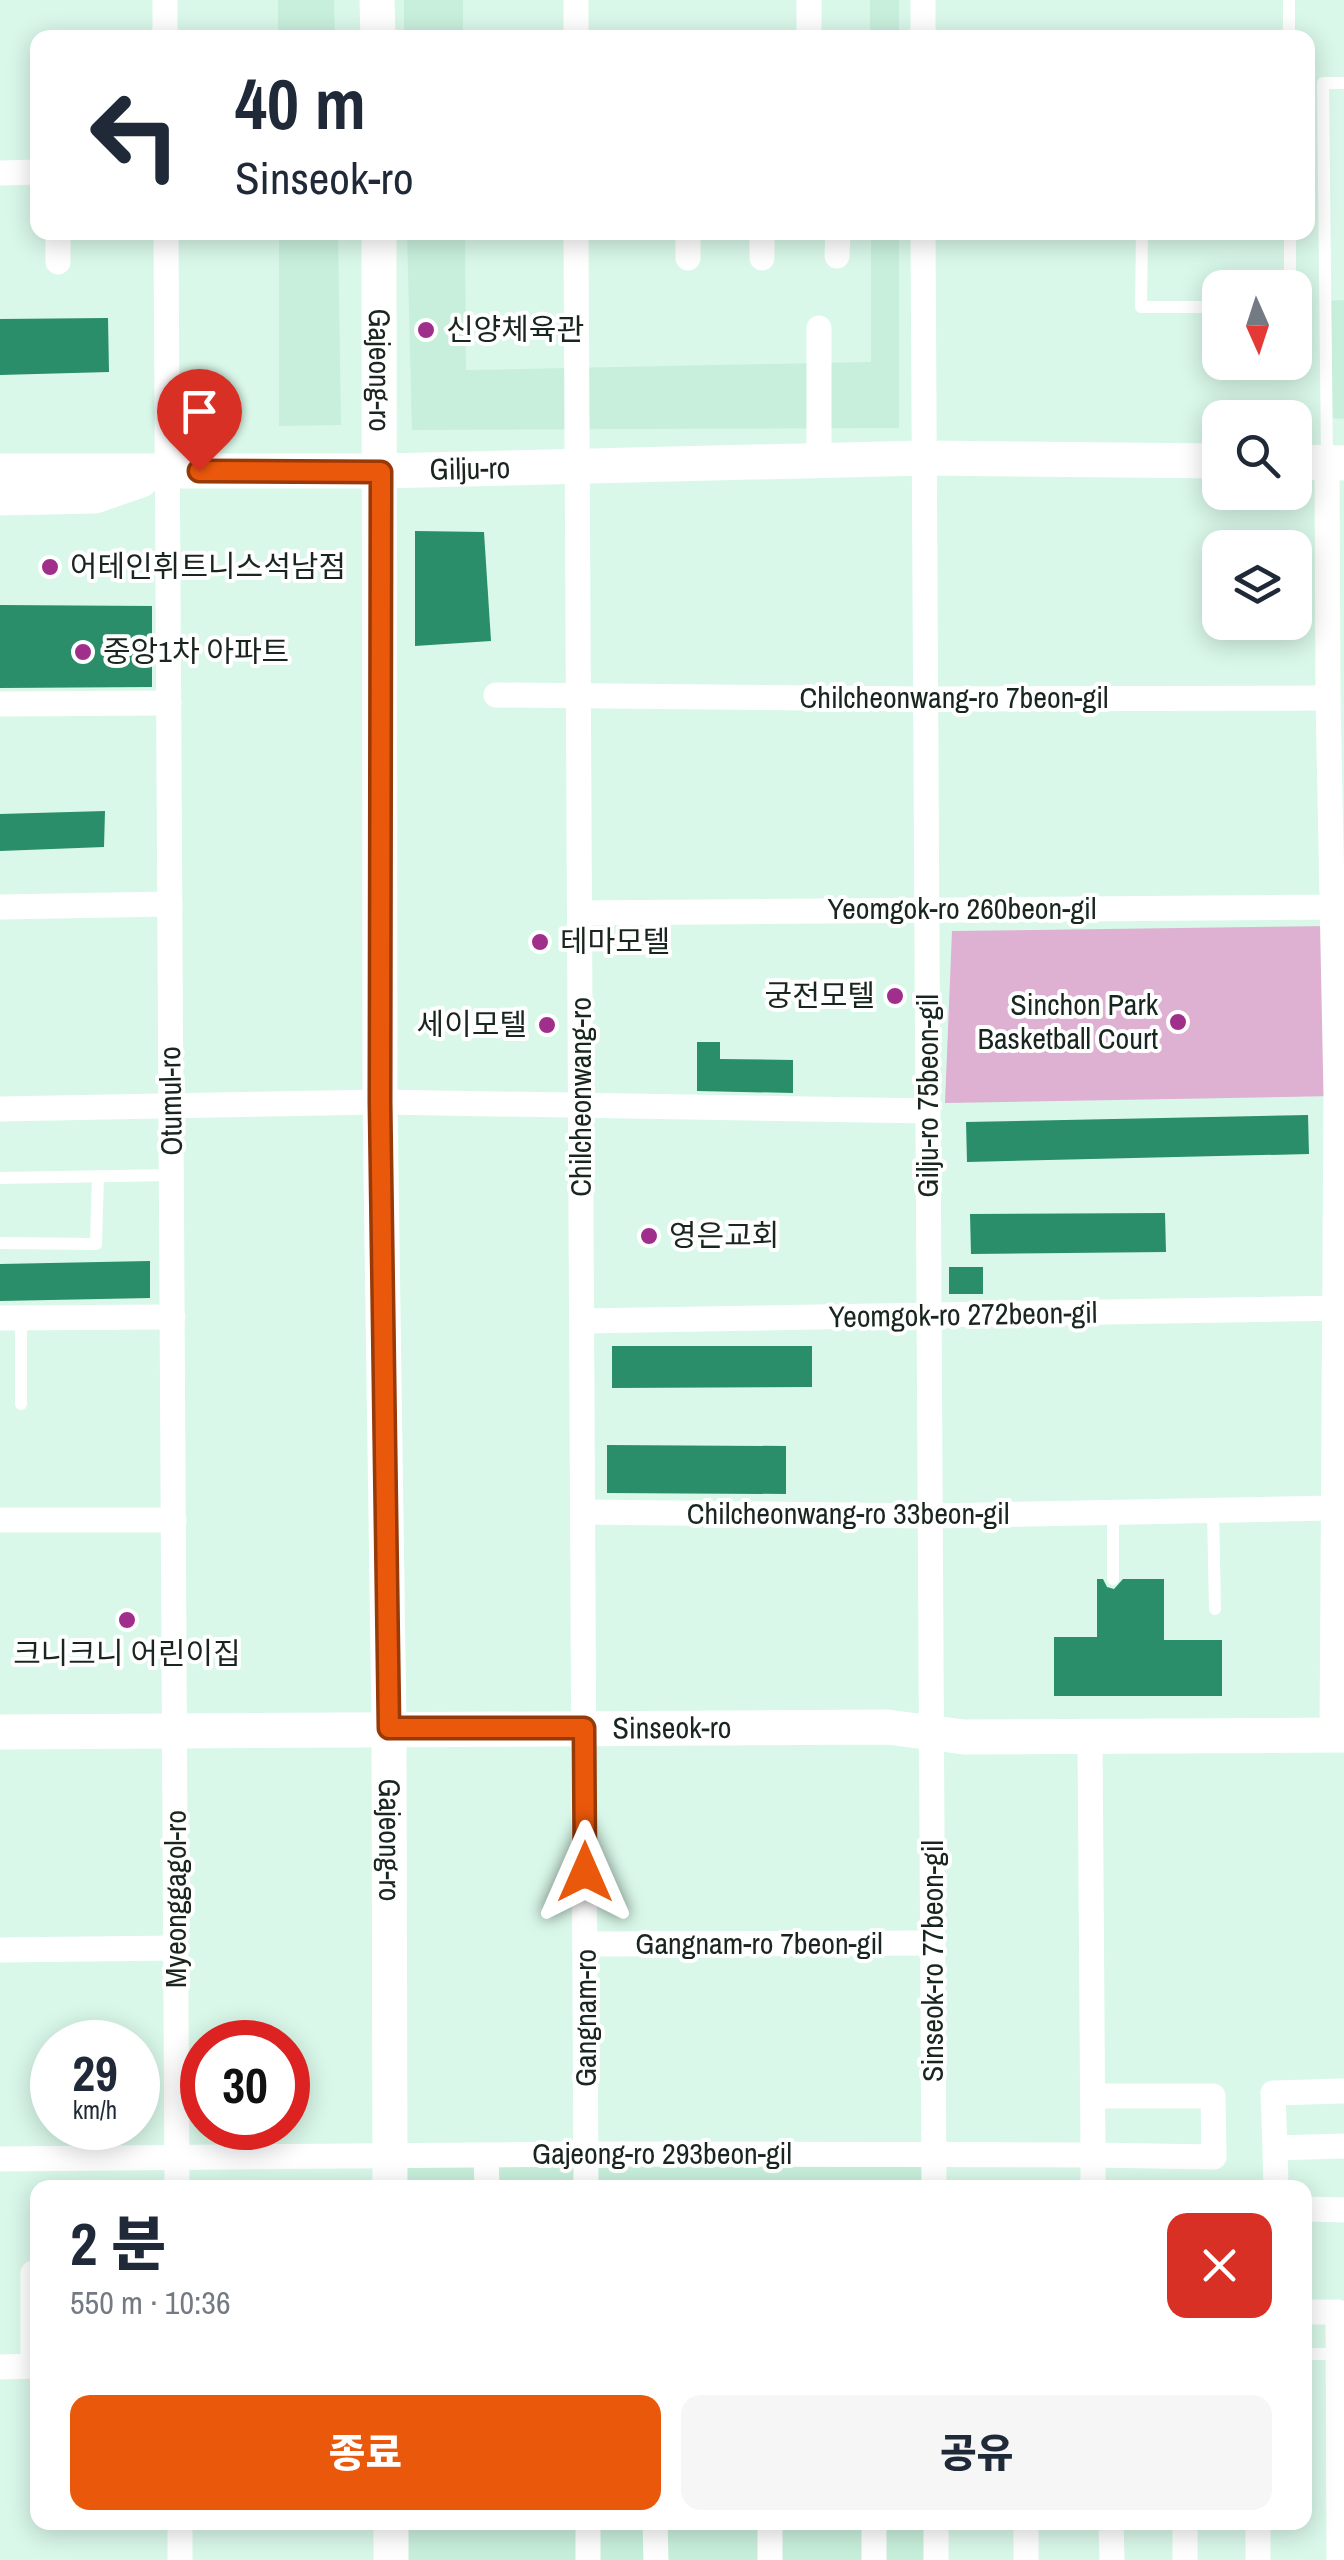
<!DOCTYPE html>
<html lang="ko">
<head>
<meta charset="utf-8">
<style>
  body { margin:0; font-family:"Archivo Narrow","Noto Sans KR",sans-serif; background:#f6f6f7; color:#1f2937; height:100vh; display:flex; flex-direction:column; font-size:38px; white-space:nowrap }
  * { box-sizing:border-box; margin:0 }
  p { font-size:32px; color:#747a83 }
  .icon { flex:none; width:55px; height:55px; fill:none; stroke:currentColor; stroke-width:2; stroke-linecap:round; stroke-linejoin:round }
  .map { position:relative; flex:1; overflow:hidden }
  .drawer { position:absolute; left:30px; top:2180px; width:1282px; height:350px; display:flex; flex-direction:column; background:#fff; border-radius:20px; box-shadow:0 5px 25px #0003 }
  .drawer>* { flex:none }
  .banner { position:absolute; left:30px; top:30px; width:1285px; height:210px; border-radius:20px; box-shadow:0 5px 25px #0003; background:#fff; color:#1f2937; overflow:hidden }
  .needle { width:65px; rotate:177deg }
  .fabs { position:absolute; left:1202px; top:270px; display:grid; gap:20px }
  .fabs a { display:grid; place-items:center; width:110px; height:110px; border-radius:20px; background:#fff; box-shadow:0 5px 25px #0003; font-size:50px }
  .speed { position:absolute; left:30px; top:2020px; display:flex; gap:20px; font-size:50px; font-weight:700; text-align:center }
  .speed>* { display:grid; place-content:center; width:130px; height:130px; border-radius:50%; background:#fff; box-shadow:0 5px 25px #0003; line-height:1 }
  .speed small { font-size:25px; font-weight:400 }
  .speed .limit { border:15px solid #d22; background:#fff; color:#111 }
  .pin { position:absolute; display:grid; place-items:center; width:85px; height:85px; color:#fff; margin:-102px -42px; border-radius:50% 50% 50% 0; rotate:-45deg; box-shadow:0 0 10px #0007 }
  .pin .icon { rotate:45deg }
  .me { position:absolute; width:110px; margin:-55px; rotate:0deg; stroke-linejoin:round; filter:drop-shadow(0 0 8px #0008) }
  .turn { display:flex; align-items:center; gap:35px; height:210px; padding:0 40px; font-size:45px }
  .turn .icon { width:130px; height:130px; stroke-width:2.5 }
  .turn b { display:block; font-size:70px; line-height:85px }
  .round { display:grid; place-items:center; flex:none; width:105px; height:105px; border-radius:20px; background:#f6f6f7 }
  .overview { display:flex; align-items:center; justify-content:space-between; height:170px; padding:0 40px }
  h1 { font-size:60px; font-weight:800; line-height:75px }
  .cta { display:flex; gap:20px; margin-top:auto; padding:20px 40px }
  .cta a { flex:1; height:115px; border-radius:20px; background:#ea580c; color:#fff; font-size:40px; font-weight:800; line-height:115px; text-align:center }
  .cta a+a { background:#f6f6f7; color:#1f2937 }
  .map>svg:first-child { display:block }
  .built { fill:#c8efdc }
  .green { fill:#deb0d1 }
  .building { fill:#298e69 }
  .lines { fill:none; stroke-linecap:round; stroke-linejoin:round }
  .lane { stroke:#fff; stroke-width:12 }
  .street { stroke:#fff; stroke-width:25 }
  .secondary { stroke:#fff; stroke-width:35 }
  .route-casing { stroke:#983908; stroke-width:25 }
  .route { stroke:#ea580c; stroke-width:18 }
  .poi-dot { fill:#a02e8b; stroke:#fff; stroke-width:4 }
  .labels { text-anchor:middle; stroke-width:8; stroke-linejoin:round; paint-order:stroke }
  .poi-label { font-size:30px; fill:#19251f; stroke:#fff; text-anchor:start }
  .street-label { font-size:30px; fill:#19251f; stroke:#fff }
</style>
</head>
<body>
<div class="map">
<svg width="1344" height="2560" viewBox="0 0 1344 2560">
  <rect width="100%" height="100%" fill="#d9f8e9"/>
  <g class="built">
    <polygon points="278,0 334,0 335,37 278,37"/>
    <rect x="404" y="0" width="59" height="37"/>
    <rect x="870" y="0" width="29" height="37"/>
    <polygon points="279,233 338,233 341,425 279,426"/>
    <polygon points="407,233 465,233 466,370 871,362 871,233 899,233 899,428 412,430"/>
    <polygon points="1344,300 1344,419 1327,418 1325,301"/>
    <polygon points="924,2160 924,2187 397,2188 397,2162"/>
    <rect x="398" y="2523" width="527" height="37"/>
  </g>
  <polygon class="green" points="1333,926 1336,1096 945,1103 952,931"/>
  <g class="building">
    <polygon points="108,318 109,372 0,375 0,319"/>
    <polygon points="415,531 484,532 491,641 415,646"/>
    <polygon points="0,605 152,606 152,687 0,688"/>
    <polygon points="105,811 104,847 0,851 0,814"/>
    <polygon points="697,1042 720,1042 720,1059 793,1060 793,1093 697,1091"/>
    <polygon points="1308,1115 1309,1154 967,1162 966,1122"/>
    <polygon points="1165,1213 1166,1252 971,1254 970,1214"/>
    <polygon points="150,1261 150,1298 0,1301 0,1264"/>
    <rect x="949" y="1267" width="34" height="27"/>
    <polygon points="612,1346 812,1346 812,1387 612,1388"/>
    <polygon points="607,1445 786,1446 786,1494 607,1493"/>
    <polygon points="1097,1579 1103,1579 1107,1587 1114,1589 1123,1579 1164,1579 1164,1640 1222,1640 1222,1696 1054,1696 1054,1637 1097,1637"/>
  </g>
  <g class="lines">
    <g class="lane">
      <polyline points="1289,0 1289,38"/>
      <polyline points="1142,232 1141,307 1220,307"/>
      <polyline points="1290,288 1290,232"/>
      <polyline points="1327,460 1323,83 1344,83"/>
      <polyline points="0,1178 172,1175"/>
      <polyline points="0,1243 96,1244 98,1176"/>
      <polyline points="21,1404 21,1318"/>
      <polyline points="1213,1511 1215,1609"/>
      <polyline points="1113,1513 1113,1579"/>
      <polyline points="1305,2354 1338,2354"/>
    </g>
    <g class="street">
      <polyline points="165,0 165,38"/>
      <polyline points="576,0 576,38"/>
      <polyline points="809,0 809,29"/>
      <polyline points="923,0 923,38"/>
      <polyline points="0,173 38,172"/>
      <polyline points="58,232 58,262"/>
      <polyline points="166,232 177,2188"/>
      <polyline points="576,232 586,2188"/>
      <polyline points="688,232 688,258"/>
      <polyline points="762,232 762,258"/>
      <polyline points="923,232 934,2188"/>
      <polyline points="837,256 838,232"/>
      <polyline points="819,328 819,460"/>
      <polyline points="1327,462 1328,698 1336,1096 1332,1736"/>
      <polyline points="496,695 927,699 1328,698"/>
      <polyline points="0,704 169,703"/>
      <polyline points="0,907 170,904"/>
      <polyline points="580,913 1344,907"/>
      <polyline points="0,1109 380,1102 927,1111"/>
      <polyline points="0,1318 173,1317"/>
      <polyline points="582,1321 1344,1308"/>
      <polyline points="583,1512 932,1516 1333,1508"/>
      <polyline points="0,1520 174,1520"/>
      <polyline points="585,1944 933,1943"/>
      <polyline points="0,1950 176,1948"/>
      <polyline points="1275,2148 1273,2093 1344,2091"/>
      <polyline points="486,2155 487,2188"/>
      <polyline points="0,2159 586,2154 1093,2155 1090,1737"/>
      <polyline points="1093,2188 1093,2155 1214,2157 1213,2096 1093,2096"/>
      <polyline points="1276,2188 1275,2148 1344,2146"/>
      <polyline points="1305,2209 1344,2210"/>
      <polyline points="33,2273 33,2366"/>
      <polyline points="1305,2312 1338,2312 1339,2560"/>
      <polyline points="0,2367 38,2366"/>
      <polyline points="180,2522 180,2560"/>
      <polyline points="588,2522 588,2560"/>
      <polyline points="655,2522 656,2560"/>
      <polyline points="874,2522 874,2560"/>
      <polyline points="936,2522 936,2560"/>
      <polyline points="1026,2522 1026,2560"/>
      <polyline points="1111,2522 1112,2560"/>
      <polyline points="1185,2522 1185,2560"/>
      <polyline points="1258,2522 1258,2560"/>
      <polyline points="770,2560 770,2522"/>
    </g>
    <g class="secondary">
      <polyline points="377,0 378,38"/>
      <path id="s1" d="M379,232L380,1102L389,1727L390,2188"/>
      <polyline points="1295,462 1344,463"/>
      <path id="s2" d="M0,471H381L925,458L1220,461"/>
      <polyline points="0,498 95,496 141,480"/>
      <path id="s3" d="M0,1732L887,1727L964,1737L1344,1735"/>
      <polyline points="391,2522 391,2560"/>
    </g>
  </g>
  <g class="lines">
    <defs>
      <polyline id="route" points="199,471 381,472 380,1102 389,1728 584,1728 585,1872"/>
    </defs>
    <use href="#route" class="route-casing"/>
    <use href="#route" class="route"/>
  </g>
  <g class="poi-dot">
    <circle cx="426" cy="330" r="10"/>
    <circle cx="50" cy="567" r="10"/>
    <circle cx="83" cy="652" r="10"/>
    <circle cx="540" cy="942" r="10"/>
    <circle cx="895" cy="996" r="10"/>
    <circle cx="1178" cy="1022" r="10"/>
    <circle cx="547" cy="1025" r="10"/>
    <circle cx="649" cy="1236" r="10"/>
    <circle cx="127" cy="1620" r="10"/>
  </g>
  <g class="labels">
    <g class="poi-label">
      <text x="446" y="340">신양체육관</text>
      <text x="70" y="577">어테인휘트니스석남점</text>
      <text x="103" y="662">중앙1차 아파트</text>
      <text x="560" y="952">테마모텔</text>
      <text x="875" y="1006" text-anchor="end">궁전모텔</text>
      <text x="1158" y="1015" text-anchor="end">Sinchon Park<tspan x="1158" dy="34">Basketball Court</tspan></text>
      <text x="527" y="1035" text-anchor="end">세이모텔</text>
      <text x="669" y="1246">영은교회</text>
      <text x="127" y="1664" text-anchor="middle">크니크니 어린이집</text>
    </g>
    <g class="street-label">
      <text dy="10" stroke="none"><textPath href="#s1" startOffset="138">Gajeong-ro</textPath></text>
      <text dy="10" stroke="none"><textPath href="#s2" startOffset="470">Gilju-ro</textPath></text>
      <text x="954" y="708">Chilcheonwang-ro 7beon-gil</text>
      <text x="962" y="919">Yeomgok-ro 260beon-gil</text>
      <text transform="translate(928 1096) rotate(-90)" y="10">Gilju-ro 75beon-gil</text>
      <text transform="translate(581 1097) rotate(-90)" y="10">Chilcheonwang-ro</text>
      <text transform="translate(171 1101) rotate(-91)" y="10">Otumul-ro</text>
      <text transform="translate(963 1315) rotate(-1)" y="10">Yeomgok-ro 272beon-gil</text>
      <text x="848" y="1524">Chilcheonwang-ro 33beon-gil</text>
      <text dy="10" stroke="none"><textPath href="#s3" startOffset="672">Sinseok-ro</textPath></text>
      <text dy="10" stroke="none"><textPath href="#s1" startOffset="1608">Gajeong-ro</textPath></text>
      <text transform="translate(176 1899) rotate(-90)" y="10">Myeonggagol-ro</text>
      <text x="759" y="1954">Gangnam-ro 7beon-gil</text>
      <text transform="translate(933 1961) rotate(-90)" y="10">Sinseok-ro 77beon-gil</text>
      <text transform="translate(586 2018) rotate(-90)" y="10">Gangnam-ro</text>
      <text x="662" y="2164">Gajeong-ro 293beon-gil</text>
    </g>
  </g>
</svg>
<div class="fabs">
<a><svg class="needle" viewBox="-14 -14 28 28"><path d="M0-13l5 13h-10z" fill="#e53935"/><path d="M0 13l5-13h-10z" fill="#747a83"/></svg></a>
<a><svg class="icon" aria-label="search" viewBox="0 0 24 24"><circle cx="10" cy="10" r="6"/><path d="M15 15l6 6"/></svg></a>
<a><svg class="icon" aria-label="layers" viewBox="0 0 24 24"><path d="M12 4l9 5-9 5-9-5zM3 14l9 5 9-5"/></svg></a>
</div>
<div class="speed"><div>29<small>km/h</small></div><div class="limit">30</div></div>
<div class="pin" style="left:199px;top:471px;background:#d93025"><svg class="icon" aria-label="arrive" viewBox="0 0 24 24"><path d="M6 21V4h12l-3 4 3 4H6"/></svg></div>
<svg class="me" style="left:585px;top:1872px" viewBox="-20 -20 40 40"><path d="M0-17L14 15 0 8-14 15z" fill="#ea580c" stroke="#fff" stroke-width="4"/></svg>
<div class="banner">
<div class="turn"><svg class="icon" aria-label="left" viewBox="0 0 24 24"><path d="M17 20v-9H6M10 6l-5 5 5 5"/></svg><div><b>40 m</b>Sinseok-ro</div></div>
</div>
<section class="drawer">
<div class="overview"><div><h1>2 분</h1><p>550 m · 10:36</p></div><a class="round" style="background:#d93025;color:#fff"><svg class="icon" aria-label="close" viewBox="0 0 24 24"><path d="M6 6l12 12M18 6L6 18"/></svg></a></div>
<div class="cta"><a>종료</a><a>공유</a></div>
</section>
</div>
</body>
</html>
